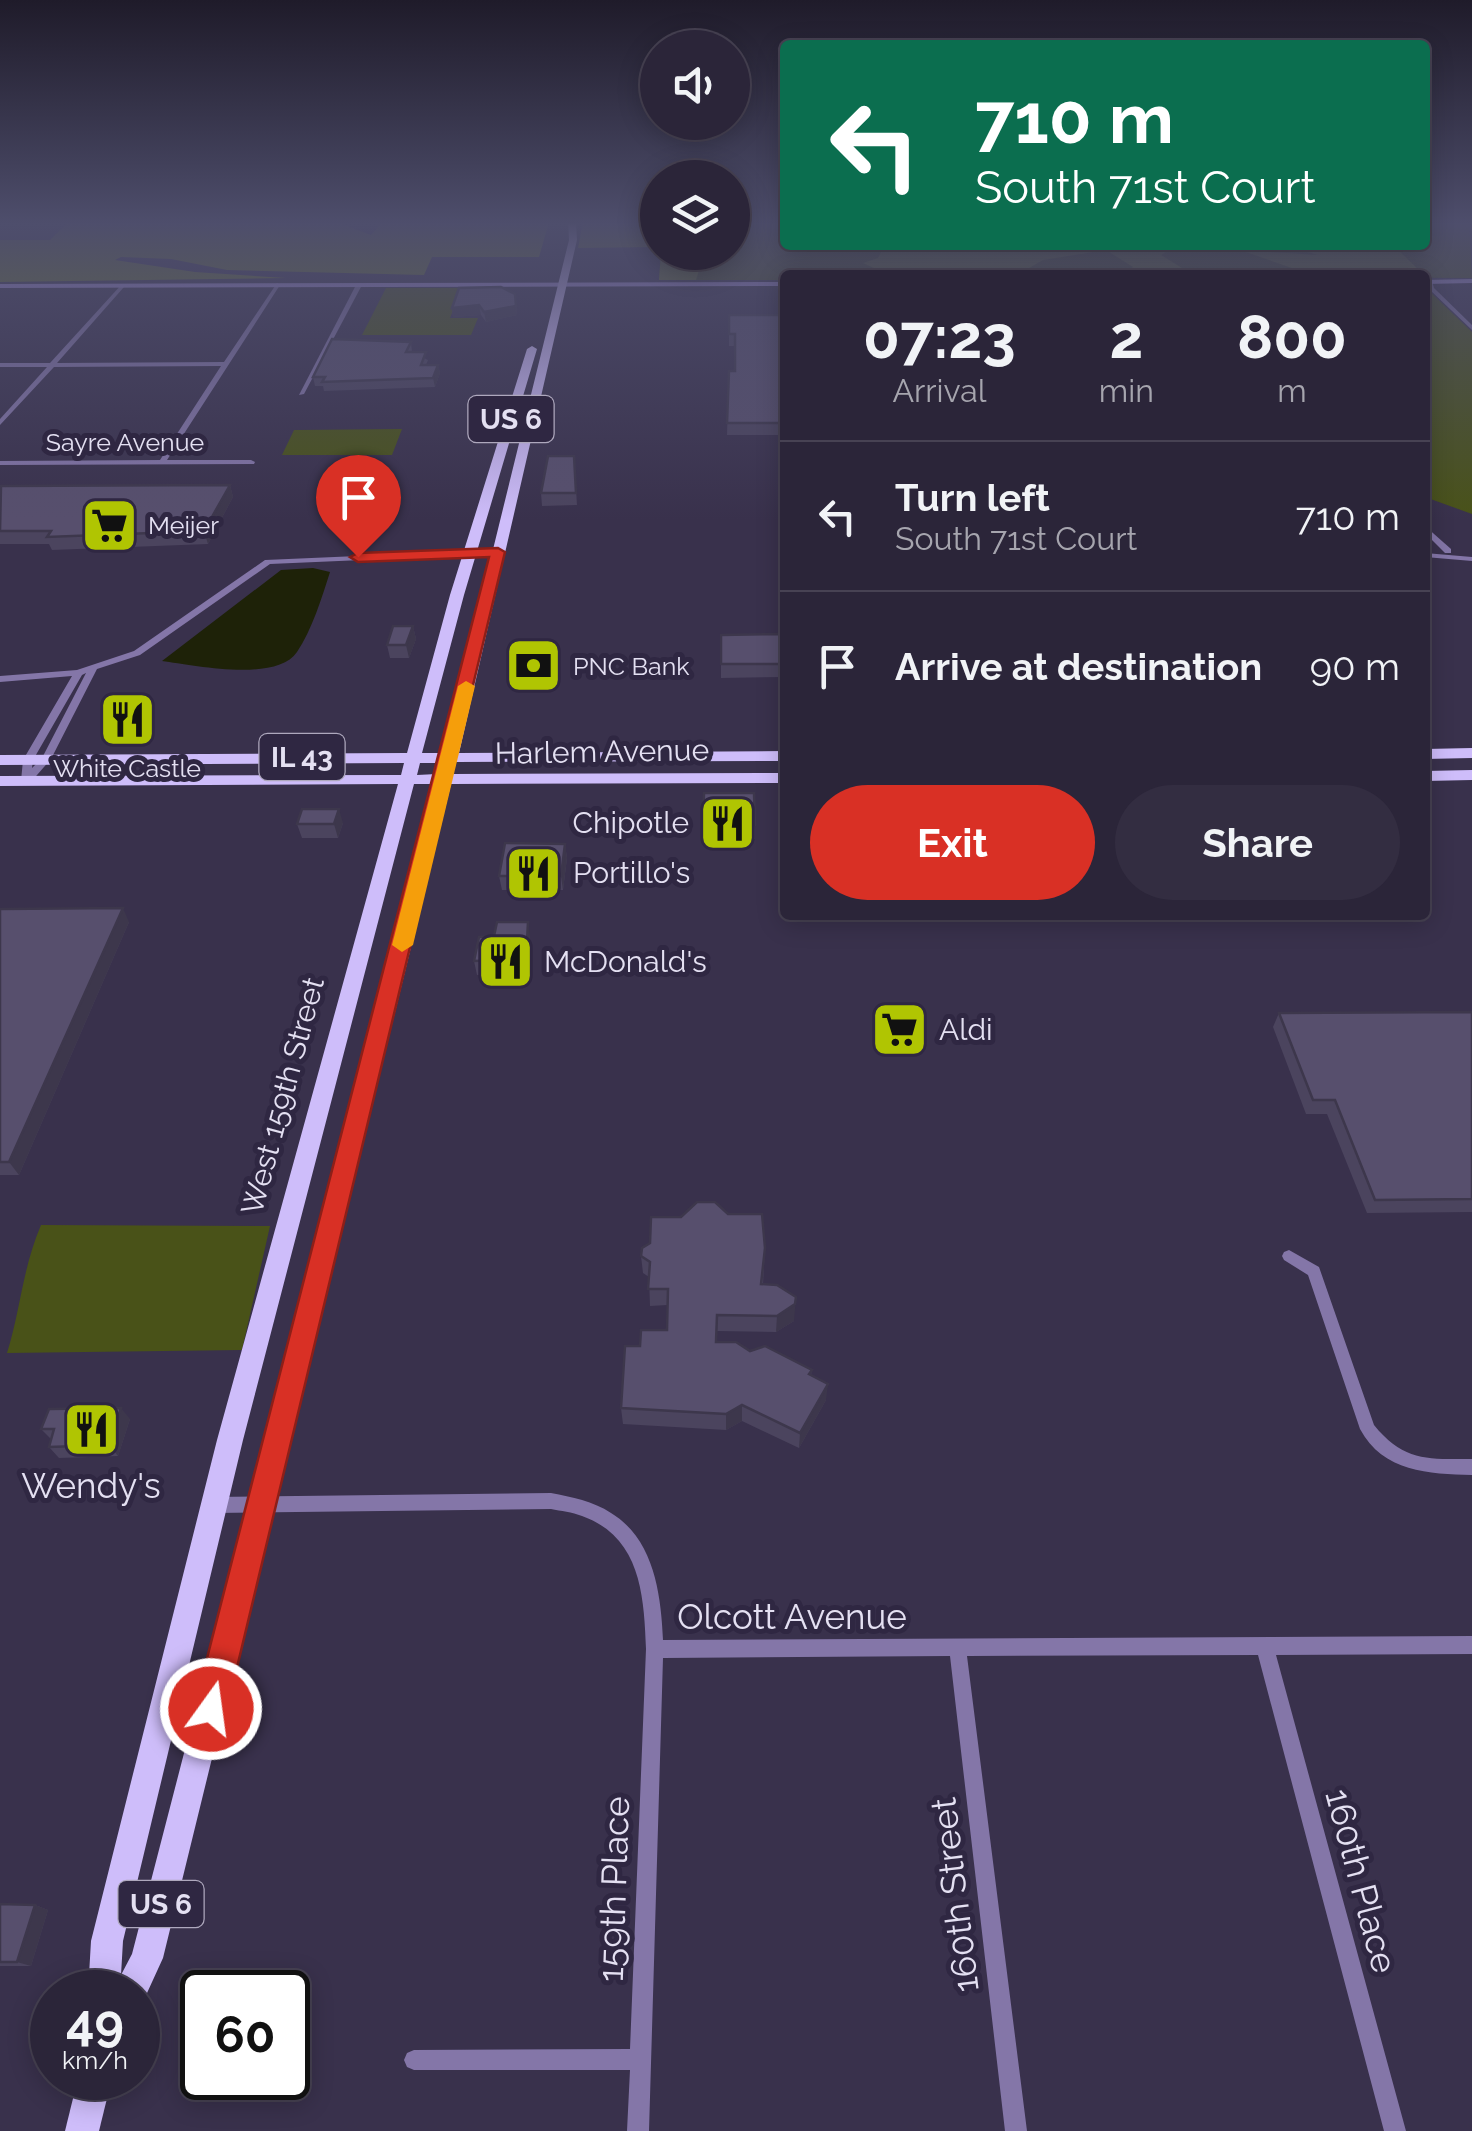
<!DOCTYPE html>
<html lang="en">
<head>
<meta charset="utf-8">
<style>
  body { margin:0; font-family:Raleway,sans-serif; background:#332d41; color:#f1f3f6; height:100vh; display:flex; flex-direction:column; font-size:38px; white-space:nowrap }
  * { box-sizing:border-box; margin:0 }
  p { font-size:32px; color:#a6a5ae }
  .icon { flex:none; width:55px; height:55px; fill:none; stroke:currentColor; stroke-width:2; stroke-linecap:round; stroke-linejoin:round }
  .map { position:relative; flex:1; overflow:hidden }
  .drawer { position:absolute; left:780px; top:270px; width:650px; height:650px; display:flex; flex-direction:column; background:#2b2539; border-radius:10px; box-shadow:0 5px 25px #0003,0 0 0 2px #474253 }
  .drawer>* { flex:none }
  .top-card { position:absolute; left:780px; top:40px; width:650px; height:210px; border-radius:10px; box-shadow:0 5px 25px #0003,0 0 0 2px #474253; background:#0b6e4f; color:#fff; overflow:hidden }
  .fabs { position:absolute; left:640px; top:30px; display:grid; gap:20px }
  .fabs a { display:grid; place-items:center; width:110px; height:110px; border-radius:50%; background:#2b2539; box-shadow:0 5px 25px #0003,0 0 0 2px #474253; font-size:50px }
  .speed { position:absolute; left:30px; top:1970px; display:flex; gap:20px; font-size:50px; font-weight:700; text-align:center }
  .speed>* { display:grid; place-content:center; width:130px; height:130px; border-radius:50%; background:#2b2539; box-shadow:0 5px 25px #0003,0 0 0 2px #474253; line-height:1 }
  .speed small { font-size:25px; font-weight:400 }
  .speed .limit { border:5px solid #111; border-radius:15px; background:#fff; color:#111 }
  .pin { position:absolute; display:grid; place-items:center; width:85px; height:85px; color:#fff; margin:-102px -42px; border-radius:50% 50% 50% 0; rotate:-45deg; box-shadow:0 0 10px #0007 }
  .pin .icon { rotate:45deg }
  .me { position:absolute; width:110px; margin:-55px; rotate:14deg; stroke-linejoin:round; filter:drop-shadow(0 0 8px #0008) }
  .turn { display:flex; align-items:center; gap:35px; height:210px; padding:0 30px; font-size:45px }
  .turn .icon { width:130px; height:130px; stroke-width:2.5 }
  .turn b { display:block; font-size:70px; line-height:85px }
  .eta { display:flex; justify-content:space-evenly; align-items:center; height:170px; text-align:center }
  .eta b { font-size:60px; font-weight:700; line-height:70px }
  .button { display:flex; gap:20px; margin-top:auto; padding:20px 30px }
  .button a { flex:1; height:115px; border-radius:60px; background:#d93025; color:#fff; font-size:40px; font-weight:700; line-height:115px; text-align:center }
  .button a+a { background:#332d41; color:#f1f3f6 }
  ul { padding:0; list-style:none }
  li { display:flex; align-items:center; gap:30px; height:150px; padding:0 30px; border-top:2px solid #474253 }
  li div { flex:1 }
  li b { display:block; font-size:38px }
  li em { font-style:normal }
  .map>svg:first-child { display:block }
  .green { fill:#495218 }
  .forest { fill:#6e7a26 }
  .water { fill:#1e2208 }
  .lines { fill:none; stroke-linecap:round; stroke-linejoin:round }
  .street { fill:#8476a8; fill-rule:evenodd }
  .secondary { fill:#b099e8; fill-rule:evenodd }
  .primary { fill:#cebdfa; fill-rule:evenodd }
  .wall { fill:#4b445e }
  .shaded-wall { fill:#3d374c }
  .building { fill:#574f6d; stroke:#3d374c; stroke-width:2.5 }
  .route { fill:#d93025; stroke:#8d1f18; stroke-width:2.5 }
  .slow { fill:#f59e0b }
  .labels { text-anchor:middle; stroke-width:10; stroke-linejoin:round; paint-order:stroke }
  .far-street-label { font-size:25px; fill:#e4e0f2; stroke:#2f2742 }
  .far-poi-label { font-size:25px; fill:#e4e0f2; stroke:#2f2742; text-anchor:start }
  .shield { fill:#2f2742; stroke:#aea8bd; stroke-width:2.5 }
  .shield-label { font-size:28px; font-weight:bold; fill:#e4e0f2 }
  .street-label { font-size:30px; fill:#e4e0f2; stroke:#2f2742 }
  .poi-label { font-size:30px; fill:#e4e0f2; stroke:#2f2742; text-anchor:start }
  .near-poi-label { font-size:35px; fill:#e4e0f2; stroke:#2f2742 }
  .near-street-label { font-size:35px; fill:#e4e0f2; stroke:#2f2742 }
</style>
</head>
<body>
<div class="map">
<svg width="1472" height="2131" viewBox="0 0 1472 2131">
  <rect width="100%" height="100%" fill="#39314c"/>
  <g class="green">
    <polygon points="733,222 785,222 785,245 1425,245 1425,222 1469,222 1472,278 785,275 785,280 659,280 661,253 732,252"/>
    <polygon points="1425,287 1472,332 1472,514 1425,497"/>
    <polygon points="386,288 462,288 450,318 478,318 471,335 362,335"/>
    <polygon points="402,429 392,455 282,455 294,430"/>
    <path d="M41,1225L270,1226L242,1350L7,1353C21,1308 22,1270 41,1225Z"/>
  </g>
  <g class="forest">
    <polygon points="68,222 336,222 371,235 380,225 363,222 549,222 539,257 432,257 424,275 227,270 171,259 121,257 115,260 195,272 286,278 0,282 0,240 50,240"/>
    <polygon points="583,222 657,222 657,247 578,248"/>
    <polygon points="874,245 1178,245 1161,255 1182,268 1212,275 1123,275 1133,267 1106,250 1043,260 1017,275 889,275 863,263 878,258 881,252"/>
    <polygon points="1284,245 1393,245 1424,275 1312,275 1240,250 1318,255"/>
    <polygon points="661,253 661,252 718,253 701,264 696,280 659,280"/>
  </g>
  <path class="water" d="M313,568L330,572C322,597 312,630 297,652C276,683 193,665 162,661L281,570Z"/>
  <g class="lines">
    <g class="street">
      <polygon points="1428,281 1432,281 1434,288 1472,325 1472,330 1429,289"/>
      <polygon points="277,283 280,285 167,460 251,460 255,462 254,464 0,465 0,461 160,460 221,366 54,367 0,425 0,419 47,367 0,367 0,363 50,363 122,284 124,287 57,363 224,362"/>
      <polygon points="359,283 362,285 304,394 299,395 356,285"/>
      <polygon points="1425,526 1451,549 1451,553 1445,553 1425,533"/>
      <path d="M497,550H500V554L270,564L140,655L97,669L51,759L30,783L26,784L21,781L23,760L72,676L0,682V676L77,670L134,651L265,560ZM86,673L42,758L32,768L33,760L82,675Z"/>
      <polygon points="1425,553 1472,557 1472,561 1425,557"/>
      <path d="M1289,1250L1319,1267L1374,1425C1404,1462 1428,1459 1472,1459V1475C1429,1474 1383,1472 1360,1429L1308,1275L1284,1260L1282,1256L1284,1252Z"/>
      <path d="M551,1493C572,1497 593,1501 611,1513C654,1539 661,1594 663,1640L1472,1636V1654L1276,1655L1406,2131H1384L1258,1655L967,1656L1027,2131H1005L950,1656L663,1658L649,2131H627L630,2070H414L407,2067L404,2060L407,2053L414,2050L630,2049L646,1649C644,1596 641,1537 582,1516C572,1512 561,1511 551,1509L213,1513L207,1511L205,1505L207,1499L213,1497Z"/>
    </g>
    <g class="secondary">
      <polygon points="1472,279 1472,283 1425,284 1425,280"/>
      <polygon points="785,282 785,286 0,288 0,284"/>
    </g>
    <g class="primary">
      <path d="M568,222H576L577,240L459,753L785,751V761L456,762L453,774L785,773V783L451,784L163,1958L142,2004L138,2005V1992H88L91,1941L217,1440L398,784L0,786V776L401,775L404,763L0,765V755L407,753L450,595L527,349L532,346L537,349L464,595L422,753H443L569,240ZM420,763H440L437,774L417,775ZM414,784H435L132,1954L121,1975L123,1941L243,1440Z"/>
      <polygon points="1472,748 1472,758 1425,759 1425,749"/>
      <polygon points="1472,770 1472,780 1425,781 1425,771"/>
      <polygon points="78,2078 112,2078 99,2131 65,2131"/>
    </g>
  </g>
  <g class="wall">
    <polygon points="515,294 517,315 486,322 481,315 453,317 452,308"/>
    <polygon points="729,315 785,315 785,435 727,435 729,371 735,371 735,346 729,346"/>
    <polygon points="411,342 412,352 428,360 426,365 438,365 440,373 435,387 324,391 323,386 315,386 313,377"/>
    <polygon points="574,456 577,505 542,506 541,493"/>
    <polygon points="230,485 233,497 208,544 52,550 49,544 0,544 0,487"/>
    <polygon points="413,626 416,639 409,658 390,658 387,645"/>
    <polygon points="785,634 785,677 721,678 721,635"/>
    <polygon points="545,644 547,657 544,677 512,677 510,664"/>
    <polygon points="141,698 146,712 139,726 108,726 102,713"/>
    <polygon points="704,793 754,793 755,839 704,839"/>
    <polygon points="343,823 338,838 302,838 297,824"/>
    <polygon points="565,844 567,858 563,890 502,890 499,876"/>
    <polygon points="0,909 129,922 19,1175 0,1175"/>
    <polygon points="494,936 530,936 529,973 477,975 474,961"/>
    <polygon points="1472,1012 1472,1212 1367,1213 1327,1114 1306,1114 1273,1027 1279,1013"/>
    <polygon points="765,1248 763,1284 794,1321 776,1332 717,1331 717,1342 812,1370 811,1375 826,1400 799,1448 742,1421 726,1430 623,1424 621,1408 640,1346 667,1330 667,1305 650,1306 649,1277 643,1273 641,1256"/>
    <polygon points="130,1419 118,1456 59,1458 49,1447 51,1439 41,1429"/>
    <polygon points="0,1904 35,1905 48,1910 31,1966 0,1966"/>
  </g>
  <g class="shaded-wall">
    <polygon points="479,305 481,315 453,317 452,308"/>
    <polygon points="516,306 517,315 486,322 484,312"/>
    <polygon points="438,365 440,373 435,387 433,378"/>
    <polygon points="230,485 233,497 208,544 204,531"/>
    <polygon points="413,626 416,639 409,658 406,645"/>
    <polygon points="545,644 547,657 544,677 542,664"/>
    <polygon points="141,698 146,712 139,726 133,712"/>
    <polygon points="339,809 343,823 338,838 334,824"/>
    <polygon points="565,844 567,858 563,890 561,876"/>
    <polygon points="123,908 129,922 19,1175 9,1162"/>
    <polygon points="528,922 530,936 529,973 526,959"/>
    <polygon points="796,1297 794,1321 776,1332 777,1316"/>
    <polygon points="828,1384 826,1400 799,1448 800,1433"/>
    <polygon points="742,1405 742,1421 726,1430 726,1414"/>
    <polygon points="121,1408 130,1419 118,1456 109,1445"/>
    <polygon points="35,1905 48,1910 31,1966 17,1962"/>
  </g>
  <g class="building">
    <polygon points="501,287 515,294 516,306 484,312 479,305 452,308 459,288"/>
    <polygon points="729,315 785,315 785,423 727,423 729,371 735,371 735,334 729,334"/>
    <polygon points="332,339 411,342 406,352 426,352 421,365 438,365 433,378 322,382 325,377 313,377"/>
    <polygon points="548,456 574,456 576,493 541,493"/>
    <polygon points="230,485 204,531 47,537 51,531 0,531 1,486"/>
    <polygon points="393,626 413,626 406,645 387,645"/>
    <polygon points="785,634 785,664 721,664 721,635"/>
    <polygon points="545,644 542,664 510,664 514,645"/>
    <polygon points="110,698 141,698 133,712 102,713"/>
    <polygon points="704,793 754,793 755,825 703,825"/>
    <polygon points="302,809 339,809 334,824 297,824"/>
    <polygon points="505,843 565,844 561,876 499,876"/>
    <polygon points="123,908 9,1162 0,1162 0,909"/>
    <polygon points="497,922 528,922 526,959 474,961 479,937 494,936"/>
    <polygon points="1472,1012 1472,1199 1375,1200 1335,1100 1313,1100 1279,1013"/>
    <polygon points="697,1202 715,1202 728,1214 762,1214 765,1248 761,1284 777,1285 796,1297 795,1304 777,1316 717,1315 716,1342 736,1342 750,1351 765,1346 812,1370 809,1374 828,1384 800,1433 742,1405 726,1414 621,1408 625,1346 640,1346 641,1330 667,1330 668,1289 648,1289 650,1262 641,1256 642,1248 650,1243 651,1217 681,1217"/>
    <polygon points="121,1408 109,1445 49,1447 54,1429 41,1429 49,1409"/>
    <polygon points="0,1904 35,1905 17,1962 0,1962"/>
  </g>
  <linearGradient id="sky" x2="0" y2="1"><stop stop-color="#1f1b2a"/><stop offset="0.43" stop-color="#4e4e6c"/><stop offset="1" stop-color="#4e4e6c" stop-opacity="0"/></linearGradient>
  <rect width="1472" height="520" fill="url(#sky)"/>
  <polygon class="route" points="498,548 505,552 227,1709 222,1721 211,1725 199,1721 194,1709 489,557 358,562 350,557 358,553"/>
  <polygon class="slow" points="466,681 475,686 413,945 402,952 392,945 458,686"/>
  <defs>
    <symbol id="supermarket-square" viewBox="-11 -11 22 22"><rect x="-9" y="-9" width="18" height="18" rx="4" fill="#b0c502" stroke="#2f2742"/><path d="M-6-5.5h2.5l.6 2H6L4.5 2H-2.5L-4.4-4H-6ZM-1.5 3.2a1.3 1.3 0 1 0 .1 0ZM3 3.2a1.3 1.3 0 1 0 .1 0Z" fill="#111"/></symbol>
    <symbol id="bank-square" viewBox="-11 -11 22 22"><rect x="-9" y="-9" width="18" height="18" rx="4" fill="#b0c502" stroke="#2f2742"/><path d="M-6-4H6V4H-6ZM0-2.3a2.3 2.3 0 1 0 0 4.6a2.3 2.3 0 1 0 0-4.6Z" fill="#111"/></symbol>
    <symbol id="restaurant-square" viewBox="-11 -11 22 22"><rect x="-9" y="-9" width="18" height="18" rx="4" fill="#b0c502" stroke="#2f2742"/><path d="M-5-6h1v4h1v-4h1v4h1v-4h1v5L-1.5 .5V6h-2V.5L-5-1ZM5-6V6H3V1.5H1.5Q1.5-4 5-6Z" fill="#111"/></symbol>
  </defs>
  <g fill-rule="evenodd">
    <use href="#supermarket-square" x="78" y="494" width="63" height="63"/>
    <use href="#bank-square" x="502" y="634" width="63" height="63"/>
    <use href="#restaurant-square" x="96" y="688" width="63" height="63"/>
    <use href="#restaurant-square" x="696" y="792" width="63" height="63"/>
    <use href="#restaurant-square" x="502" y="842" width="63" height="63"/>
    <use href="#restaurant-square" x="474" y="930" width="63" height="63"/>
    <use href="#supermarket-square" x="868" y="998" width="63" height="63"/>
    <use href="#restaurant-square" x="60" y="1398" width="63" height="63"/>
  </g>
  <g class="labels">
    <g class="far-street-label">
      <text x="125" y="451">Sayre Avenue</text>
    </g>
    <g class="far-poi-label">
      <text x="148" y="534">Meijer</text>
      <text x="573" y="675">PNC Bank</text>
      <text x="127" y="777" text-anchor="middle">White Castle</text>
    </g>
    <g class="shield">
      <rect x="468.5" y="396" width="85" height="46" rx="8"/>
      <rect x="259.5" y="734" width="85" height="46" rx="8"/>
      <rect x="118.5" y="1881" width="85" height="46" rx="8"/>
    </g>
    <g class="shield-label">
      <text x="511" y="429">US 6</text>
      <text x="302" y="767">IL 43</text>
      <text x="161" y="1914">US 6</text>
    </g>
    <g class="street-label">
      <text transform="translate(602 752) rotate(-1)" y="10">Harlem Avenue</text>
      <text transform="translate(283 1096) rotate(-75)" y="10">West 159th Street</text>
    </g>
    <g class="poi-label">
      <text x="689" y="833" text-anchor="end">Chipotle</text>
      <text x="573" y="883">Portillo's</text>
      <text x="544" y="972">McDonald's</text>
      <text x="939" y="1040">Aldi</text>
    </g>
    <g class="near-poi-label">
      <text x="91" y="1498">Wendy's</text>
    </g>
    <g class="near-street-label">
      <text x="792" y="1629">Olcott Avenue</text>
      <text transform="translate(1361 1881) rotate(75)" y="12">160th Place</text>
      <text transform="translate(614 1889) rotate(-88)" y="12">159th Place</text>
      <text transform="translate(955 1895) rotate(-97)" y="12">160th Street</text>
    </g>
  </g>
</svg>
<div class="fabs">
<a><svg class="icon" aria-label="sound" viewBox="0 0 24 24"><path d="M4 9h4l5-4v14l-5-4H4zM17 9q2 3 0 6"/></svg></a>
<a><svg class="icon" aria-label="layers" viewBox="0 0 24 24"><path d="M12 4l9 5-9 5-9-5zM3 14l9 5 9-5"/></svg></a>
</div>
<div class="speed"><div>49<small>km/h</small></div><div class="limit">60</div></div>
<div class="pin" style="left:358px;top:557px;background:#d93025"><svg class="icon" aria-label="arrive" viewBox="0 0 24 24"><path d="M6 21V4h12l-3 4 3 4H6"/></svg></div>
<svg class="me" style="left:211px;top:1709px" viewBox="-20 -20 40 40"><circle r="17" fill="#d93025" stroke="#fff" stroke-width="3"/><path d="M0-11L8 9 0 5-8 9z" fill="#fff"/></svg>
<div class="top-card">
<div class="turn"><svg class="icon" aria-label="left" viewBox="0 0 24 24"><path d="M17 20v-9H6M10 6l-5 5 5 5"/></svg><div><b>710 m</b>South 71st Court</div></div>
</div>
<section class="drawer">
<div class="eta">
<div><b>07:23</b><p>Arrival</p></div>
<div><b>2</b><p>min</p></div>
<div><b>800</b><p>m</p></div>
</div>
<ul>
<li><svg class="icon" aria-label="left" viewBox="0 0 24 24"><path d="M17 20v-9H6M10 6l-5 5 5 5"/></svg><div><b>Turn left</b><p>South 71st Court</p></div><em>710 m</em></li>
<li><svg class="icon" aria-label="arrive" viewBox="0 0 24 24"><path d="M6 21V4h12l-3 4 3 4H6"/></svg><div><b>Arrive at destination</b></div><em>90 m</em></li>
</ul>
<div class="button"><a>Exit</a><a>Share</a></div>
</section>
</div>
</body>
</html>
